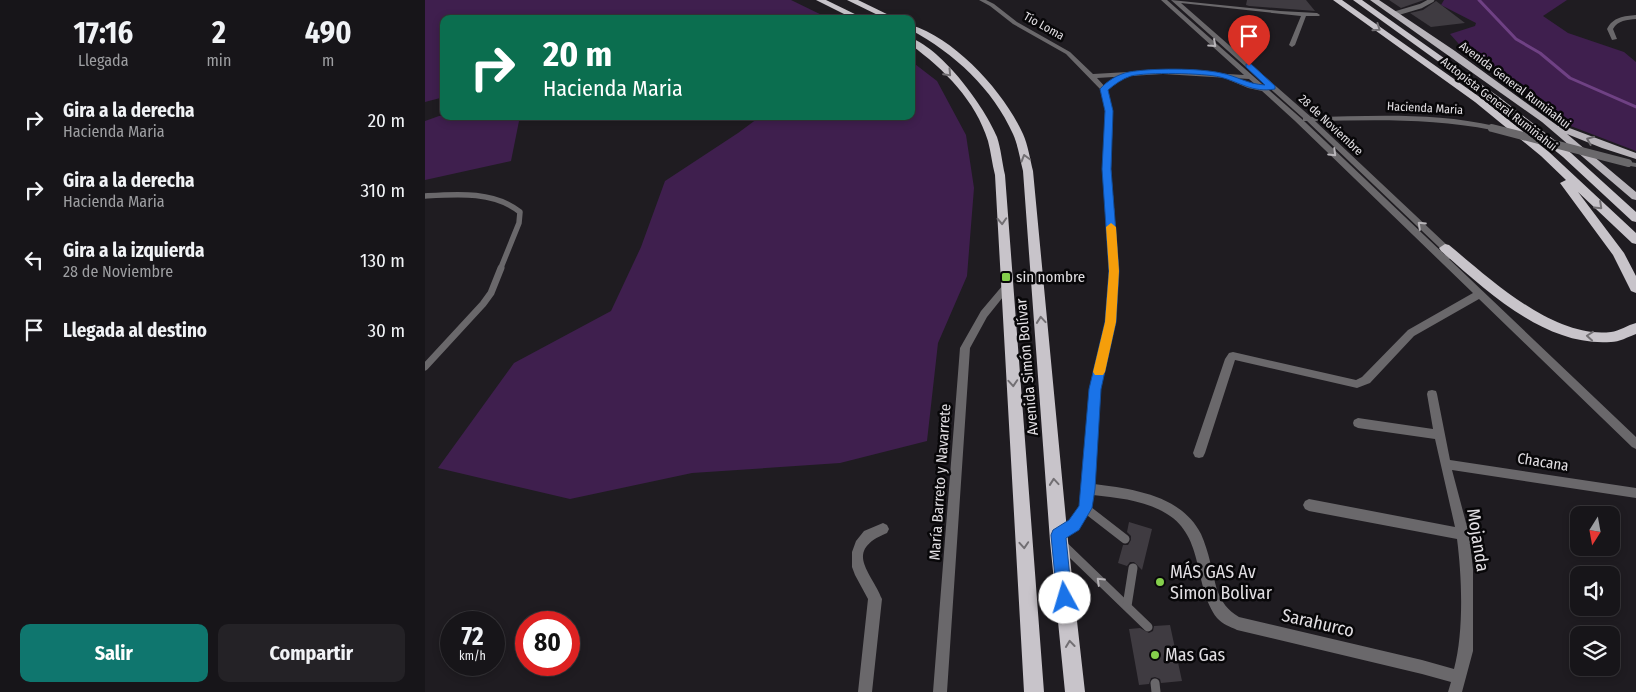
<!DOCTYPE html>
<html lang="es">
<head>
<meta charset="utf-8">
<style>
  body { margin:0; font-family:"Fira Sans Condensed",sans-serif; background:#242226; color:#f1f3f6; height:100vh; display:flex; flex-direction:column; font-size:19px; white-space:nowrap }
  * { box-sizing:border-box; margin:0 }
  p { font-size:16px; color:#9e9fa2 }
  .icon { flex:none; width:28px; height:28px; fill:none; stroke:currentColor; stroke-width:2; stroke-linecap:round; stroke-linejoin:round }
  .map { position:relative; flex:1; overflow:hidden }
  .side { display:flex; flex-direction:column; background:#171519; width:425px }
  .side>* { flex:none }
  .guide { position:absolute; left:15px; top:15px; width:475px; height:105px; border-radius:10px; box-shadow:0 2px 8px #0003,0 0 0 1px #363438; background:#0b6e4f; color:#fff; overflow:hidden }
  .needle { width:32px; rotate:191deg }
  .fabs { position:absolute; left:1145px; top:506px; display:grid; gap:10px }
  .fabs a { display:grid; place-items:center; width:50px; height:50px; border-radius:10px; background:#171519; box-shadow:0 2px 8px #0003,0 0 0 1px #363438; font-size:25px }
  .speed { position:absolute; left:15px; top:611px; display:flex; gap:10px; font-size:25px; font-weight:700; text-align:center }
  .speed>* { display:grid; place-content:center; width:65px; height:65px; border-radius:50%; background:#171519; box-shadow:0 2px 8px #0003,0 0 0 1px #363438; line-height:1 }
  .speed small { font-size:12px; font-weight:400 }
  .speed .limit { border:8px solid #d22; background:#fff; color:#111 }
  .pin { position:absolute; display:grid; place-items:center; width:42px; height:42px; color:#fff; margin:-51px -21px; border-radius:50% 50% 50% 0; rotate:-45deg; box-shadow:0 0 5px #0007 }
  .pin .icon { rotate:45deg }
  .me { position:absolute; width:55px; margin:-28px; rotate:354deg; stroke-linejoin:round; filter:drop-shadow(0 0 4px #0008) }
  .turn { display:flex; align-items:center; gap:18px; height:105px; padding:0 20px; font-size:22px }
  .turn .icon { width:65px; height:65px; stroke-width:2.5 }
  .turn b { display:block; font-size:35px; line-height:42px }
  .eta { display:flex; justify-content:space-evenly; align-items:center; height:85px; text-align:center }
  .eta b { font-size:30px; font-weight:700; line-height:35px }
  .primary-button { display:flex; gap:10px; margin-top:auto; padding:10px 20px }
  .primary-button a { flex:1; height:58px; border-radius:10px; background:#0f766e; color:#fff; font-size:20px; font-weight:700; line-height:58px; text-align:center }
  .primary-button a+a { background:#242226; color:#f1f3f6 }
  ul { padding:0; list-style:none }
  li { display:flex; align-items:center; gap:15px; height:70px; padding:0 20px }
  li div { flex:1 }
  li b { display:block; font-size:19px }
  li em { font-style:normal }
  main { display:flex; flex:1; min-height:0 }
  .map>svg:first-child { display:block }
  .green { fill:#3f1f4e }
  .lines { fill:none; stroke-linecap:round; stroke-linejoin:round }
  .stream { stroke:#6f4184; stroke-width:3 }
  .building { fill:#3f3b41 }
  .service-far3 { stroke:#6a686b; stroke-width:4.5 }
  .service-far2 { stroke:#6a686b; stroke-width:5.5 }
  .service-far1 { stroke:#6a686b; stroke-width:7 }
  .service { stroke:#6a686b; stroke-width:9 }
  .minor { fill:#6a686b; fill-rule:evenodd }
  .primary { fill:#b8b4ba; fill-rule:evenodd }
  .trunk { fill:#c8c4ca; fill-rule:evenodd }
  .minor-bridge { stroke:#6a686b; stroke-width:8 }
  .oneway { stroke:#726f73 }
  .oneway2 { stroke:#b8b5b9 }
  .oneway3 { stroke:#69666a }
  .route { fill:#1a73e8; stroke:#114b97 }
  .slow { fill:#f59e0b }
  .poi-dot { fill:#85cf4c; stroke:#080709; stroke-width:2 }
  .labels { text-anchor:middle; stroke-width:5; stroke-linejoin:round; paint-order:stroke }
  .far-street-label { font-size:12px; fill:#e2dfe3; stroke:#080709 }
  .poi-label { font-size:15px; fill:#e2dfe3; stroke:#080709; text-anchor:start }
  .street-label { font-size:15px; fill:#e2dfe3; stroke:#080709 }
  .near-street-label { font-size:18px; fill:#e2dfe3; stroke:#080709 }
  .near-poi-label { font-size:18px; fill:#e2dfe3; stroke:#080709; text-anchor:start }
</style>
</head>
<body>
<main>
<section class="side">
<div class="eta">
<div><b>17:16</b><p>Llegada</p></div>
<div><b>2</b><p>min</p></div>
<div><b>490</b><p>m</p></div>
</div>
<ul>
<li><svg class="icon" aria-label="right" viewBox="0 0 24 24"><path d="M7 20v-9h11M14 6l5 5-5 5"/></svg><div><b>Gira a la derecha</b><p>Hacienda Maria</p></div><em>20 m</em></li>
<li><svg class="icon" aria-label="right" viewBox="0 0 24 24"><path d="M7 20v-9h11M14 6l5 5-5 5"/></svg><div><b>Gira a la derecha</b><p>Hacienda Maria</p></div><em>310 m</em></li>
<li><svg class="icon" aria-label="left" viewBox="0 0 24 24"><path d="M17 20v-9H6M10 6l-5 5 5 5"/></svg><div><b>Gira a la izquierda</b><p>28 de Noviembre</p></div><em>130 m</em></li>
<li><svg class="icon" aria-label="arrive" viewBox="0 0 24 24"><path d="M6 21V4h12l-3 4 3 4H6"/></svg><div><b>Llegada al destino</b></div><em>30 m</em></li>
</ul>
<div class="primary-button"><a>Salir</a><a>Compartir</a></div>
</section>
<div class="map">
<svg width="1211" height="692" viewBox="0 0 1211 692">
  <rect width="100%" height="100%" fill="#1f1c21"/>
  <g class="green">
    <polygon points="0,0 366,0 405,19 19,19 19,97 0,102"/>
    <polygon points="1019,0 1142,0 1118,16 1143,33 1199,52 1211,62 1211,151 1130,120 1041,52 1025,34 1050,26 1051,23 1016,5"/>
    <polygon points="486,61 512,81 541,135 549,188 542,276 513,343 502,441 415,463 267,473 145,499 13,468 89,363 186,311 216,247 240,181 313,133 336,116 486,116"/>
    <polygon points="14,116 95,116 86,161 0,180 0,121"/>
  </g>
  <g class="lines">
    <polyline class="stream" points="1054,0 1091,39 1115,53 1145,78 1211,107"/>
  </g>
  <g class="building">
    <polygon points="822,0 881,0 890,11 824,6 821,5"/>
    <polygon points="964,0 999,0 976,8"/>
    <polygon points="1011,1 1040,23 1006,27 985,13 998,10"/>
    <polygon points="704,522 727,529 717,570 709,562 705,562 702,566 693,563 698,545 703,545 706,540 706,536 702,532"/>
    <polygon points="745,625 757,681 736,683 735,679 730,677 726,678 724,684 714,685 704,629 715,628 724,633 728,631 729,626"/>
  </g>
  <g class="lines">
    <polyline class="service-far3" points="969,14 996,6 1007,0"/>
    <path class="service-far2" d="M0,196C32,194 69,191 95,212L94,223L75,270"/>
    <polyline class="service-far1" points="0,367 58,304 66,293 76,268"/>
    <g class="service">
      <polyline points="660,508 700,539"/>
      <polyline points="639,546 723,627"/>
      <polyline points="702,606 708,568"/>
      <polyline points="730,683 731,692"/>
    </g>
    <g class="minor">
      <path d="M554,0H561L569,4L592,22L645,52L668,74L738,70L819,75L736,0H742L878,120V118L746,0L855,11L892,13L895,15L894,16H881L870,45L867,47L864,45L876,16L756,3L886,117C947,116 1009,112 1070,126L1071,128L1067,130C1008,118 950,120 890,121L1023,246L1029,256L1028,258L1024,259L1211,437V449L1207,447L1054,299L989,336L945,383L932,388L810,360L780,453L778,457L774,458L770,457L768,453L800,359L804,353L808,352L931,380L937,377L983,330L1048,293L870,121L837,91L823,88L804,80V78L738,74L672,78L682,89L688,111L686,169L694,271L691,322L675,389L669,484C708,489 756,495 776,534C784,552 787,571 792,590C797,602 802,610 814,617L997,660L1029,669C1039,632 1037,577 1032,539L884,511L880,509L878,505L880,501L884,499L1030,527L1010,439L933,428L929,426L928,423L929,420L933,418L1008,429L1002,394L1003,391L1007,390L1011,391L1012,394L1025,460L1211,488V498L1027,470L1044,534L1048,569V651L1037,692H1023L1026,682L997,674L812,630C806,627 797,624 792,618C768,586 780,537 742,514C720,500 693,498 668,495C665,517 654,533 633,541L629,539L627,535L629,531L645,521L654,506L657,489L665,389L681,322L684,271L678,169L680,111L676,90L641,54L588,24L565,6ZM809,78L824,79L832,86ZM879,121H882L1017,250L1020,255Z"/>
      <path d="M1211,15V19C1202,20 1193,20 1188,29L1192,39L1187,40L1182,29C1188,17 1199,16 1211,15Z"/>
      <polygon points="1200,161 1211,163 1211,167 1200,165"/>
      <polygon points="581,284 586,287 562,317 545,348 522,692 508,692 535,348 556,311 578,285"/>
      <path d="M458,523L462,525L464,529L462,533C418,551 446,571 457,599L447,692H433L443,599L430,575L427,567V552L431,541L439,531Z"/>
    </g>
    <polygon class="primary" points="945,0 954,0 1030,51 1133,126 1139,126 1211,153 1211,159 1177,148 1142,134 1211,192 1211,200 1207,199 1117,122"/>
    <g class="trunk">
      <polygon points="391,0 401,0 440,19 429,19"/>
      <polygon points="422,0 433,0 472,19 461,19"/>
      <polygon points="908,0 917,0 1056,98 1124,152 1211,233 1211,244 1207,243 1153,192 1199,253 1211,276 1211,293 1206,291 1188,255 1135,183 1141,180 1116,156 1050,102"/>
      <polygon points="928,0 937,0 1074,97 1146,153 1211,212 1211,222 1207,221 1138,157 1068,101"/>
      <path d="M486,25C531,39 579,92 598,134C603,145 605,159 608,171L643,541L660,692H640L625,541L598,171C595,159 593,145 588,134C568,89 529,53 486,30Z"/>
      <path d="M486,38C518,50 560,107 572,137C576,149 577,162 580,175L619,692H599L570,175C567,164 566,152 563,141C551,101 519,69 486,45Z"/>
      <path d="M1020,244L1024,245C1065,279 1129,339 1186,332C1194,331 1203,325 1211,323V334C1203,337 1194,342 1186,342C1120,347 1062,291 1016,251L1014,248Z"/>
    </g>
    <polyline class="minor-bridge" points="1067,128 1203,163"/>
  </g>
  <defs><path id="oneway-chevron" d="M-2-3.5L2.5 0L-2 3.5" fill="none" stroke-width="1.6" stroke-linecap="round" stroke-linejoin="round" transform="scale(1.25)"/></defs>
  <g class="oneway">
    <use href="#oneway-chevron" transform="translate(952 28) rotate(35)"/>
    <use href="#oneway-chevron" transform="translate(523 73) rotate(47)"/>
    <use href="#oneway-chevron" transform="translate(600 158) rotate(-106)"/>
    <use href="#oneway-chevron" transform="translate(1174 206) rotate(43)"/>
    <use href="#oneway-chevron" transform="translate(577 221) rotate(87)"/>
    <use href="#oneway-chevron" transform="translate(616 320) rotate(-95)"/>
    <use href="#oneway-chevron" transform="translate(1165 336) rotate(-175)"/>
    <use href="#oneway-chevron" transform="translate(588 383) rotate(86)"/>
    <use href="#oneway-chevron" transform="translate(629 482) rotate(-95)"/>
    <use href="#oneway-chevron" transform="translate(599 545) rotate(86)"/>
    <use href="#oneway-chevron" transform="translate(645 644) rotate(-96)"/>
  </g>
  <g class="oneway2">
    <use href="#oneway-chevron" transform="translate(788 44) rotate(42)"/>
    <use href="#oneway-chevron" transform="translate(908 153) rotate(44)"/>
    <use href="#oneway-chevron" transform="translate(996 225) rotate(-137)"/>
    <use href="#oneway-chevron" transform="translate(675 581) rotate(-136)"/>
  </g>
  <use class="oneway3" href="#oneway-chevron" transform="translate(1165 140) rotate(-158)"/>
  <path class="route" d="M821,64H826L850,86V89C827,93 815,82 795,77C778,73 722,72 706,76C697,79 690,84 683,90L688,111L686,169L694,271L691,322L676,389L670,489L667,508L654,530L641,538L647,598L645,603L640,605L634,603L632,598L626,535L628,530L644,520L654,506L664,389L680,322L684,271L677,169L680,111L675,89C682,81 693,74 704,72C726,68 774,68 796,73C812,76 822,84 840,85L821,67Z"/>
  <polygon class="slow" points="686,223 691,227 694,271 691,322 680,372 678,375 670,375 668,372 680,322 684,271 681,227"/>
  <g class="poi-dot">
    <rect x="576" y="272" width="10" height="10" rx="2.5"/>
    <circle cx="735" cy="582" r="5"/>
    <circle cx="730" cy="655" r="5"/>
  </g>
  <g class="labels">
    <g class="far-street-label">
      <text transform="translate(619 26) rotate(29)" y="4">Tio Loma</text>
      <text transform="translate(1090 85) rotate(37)" y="4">Avenida General Rumiñahui</text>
      <text transform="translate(1074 104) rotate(38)" y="4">Autopista General Rumiñahui</text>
      <text transform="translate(1000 108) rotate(3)" y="4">Hacienda Maria</text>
      <text transform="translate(906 125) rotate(43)" y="4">28 de Noviembre</text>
    </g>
    <g class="poi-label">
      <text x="591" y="282">sin nombre</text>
    </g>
    <g class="street-label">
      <text transform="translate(602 367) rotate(-95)" y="5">Avenida Simón Bolívar</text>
      <text transform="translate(1118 462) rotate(9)" y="5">Chacana</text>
      <text transform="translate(515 482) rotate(-86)" y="5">María Barreto y Navarrete</text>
    </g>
    <g class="near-street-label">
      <text transform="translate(1053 540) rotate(81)" y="6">Mojanda</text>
      <text transform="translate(893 623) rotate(13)" y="6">Sarahurco</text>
    </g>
    <g class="near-poi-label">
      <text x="745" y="578">MÁS GAS Av<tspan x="745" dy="21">Simon Bolivar</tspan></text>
      <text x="740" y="661">Mas Gas</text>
    </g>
  </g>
</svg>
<div class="fabs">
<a><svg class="needle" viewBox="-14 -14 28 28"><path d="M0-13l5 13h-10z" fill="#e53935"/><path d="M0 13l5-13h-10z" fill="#9e9fa2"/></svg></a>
<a><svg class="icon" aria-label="sound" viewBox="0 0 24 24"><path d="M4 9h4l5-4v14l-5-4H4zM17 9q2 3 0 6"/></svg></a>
<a><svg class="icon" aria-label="layers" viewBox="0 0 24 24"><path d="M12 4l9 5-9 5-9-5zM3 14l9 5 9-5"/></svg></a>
</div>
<div class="speed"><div>72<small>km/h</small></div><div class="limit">80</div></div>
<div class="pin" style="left:824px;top:66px;background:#d93025"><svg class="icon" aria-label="arrive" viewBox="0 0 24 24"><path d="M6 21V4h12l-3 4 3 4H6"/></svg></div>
<svg class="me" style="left:640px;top:598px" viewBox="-20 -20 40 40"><circle r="19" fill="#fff"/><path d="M0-13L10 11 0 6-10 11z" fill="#1a73e8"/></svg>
<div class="guide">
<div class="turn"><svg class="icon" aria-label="right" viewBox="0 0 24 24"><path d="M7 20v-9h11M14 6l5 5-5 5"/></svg><div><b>20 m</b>Hacienda Maria</div></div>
</div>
</div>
</main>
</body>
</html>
